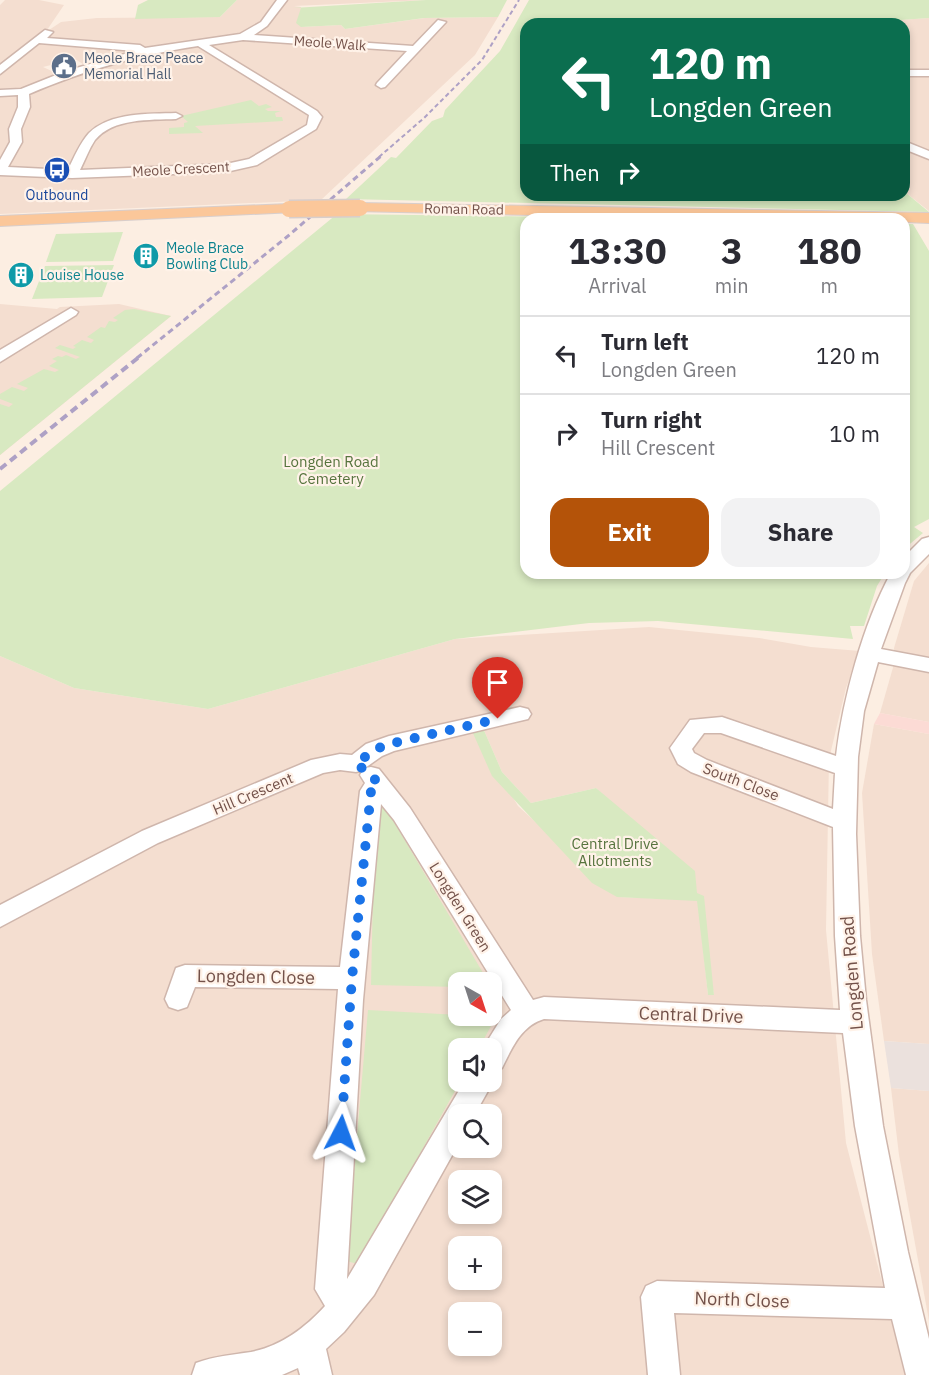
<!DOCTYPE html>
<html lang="en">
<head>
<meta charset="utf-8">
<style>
  body { margin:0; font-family:"IBM Plex Sans",sans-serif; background:#f2f2f3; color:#2b2b33; height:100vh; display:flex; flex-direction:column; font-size:22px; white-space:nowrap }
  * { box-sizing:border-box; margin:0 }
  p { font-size:20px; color:#7c7c81 }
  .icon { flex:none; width:33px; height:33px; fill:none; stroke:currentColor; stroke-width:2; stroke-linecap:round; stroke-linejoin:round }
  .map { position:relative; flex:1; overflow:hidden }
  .sheet { position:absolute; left:520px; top:213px; width:390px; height:366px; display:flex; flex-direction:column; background:#fff; border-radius:18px; box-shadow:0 3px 9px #0003 }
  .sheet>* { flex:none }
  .hud { position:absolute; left:520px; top:18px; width:390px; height:183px; border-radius:18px; box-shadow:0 3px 9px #0003; background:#0b6e4f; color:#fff; overflow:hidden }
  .needle { width:39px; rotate:141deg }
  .fabs { position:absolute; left:448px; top:972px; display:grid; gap:12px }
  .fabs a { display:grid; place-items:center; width:54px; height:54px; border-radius:12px; background:#fff; box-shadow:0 3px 9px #0003; font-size:30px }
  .pin { position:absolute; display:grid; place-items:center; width:51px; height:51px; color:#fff; margin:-62px -26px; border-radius:50% 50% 50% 0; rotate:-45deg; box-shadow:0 0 6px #0007 }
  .pin .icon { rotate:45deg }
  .me { position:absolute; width:66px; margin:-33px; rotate:4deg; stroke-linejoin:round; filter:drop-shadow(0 0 4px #0008) }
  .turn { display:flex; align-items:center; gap:21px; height:126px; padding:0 30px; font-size:27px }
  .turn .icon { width:78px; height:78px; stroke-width:2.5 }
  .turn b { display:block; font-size:42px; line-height:51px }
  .then { display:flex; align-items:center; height:57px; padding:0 30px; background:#0003; gap:12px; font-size:22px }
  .eta { display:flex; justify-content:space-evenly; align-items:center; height:102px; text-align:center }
  .eta b { font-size:36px; font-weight:700; line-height:42px }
  .cta { display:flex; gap:12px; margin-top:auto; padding:12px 30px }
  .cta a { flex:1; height:69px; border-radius:18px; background:#b45309; color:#fff; font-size:24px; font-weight:700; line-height:69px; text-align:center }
  .cta a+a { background:#f2f2f3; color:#2b2b33 }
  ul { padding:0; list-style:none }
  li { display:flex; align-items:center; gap:18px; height:78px; padding:0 30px; border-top:2px solid #e1e1e2 }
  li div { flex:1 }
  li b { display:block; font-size:22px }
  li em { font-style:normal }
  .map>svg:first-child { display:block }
  .residential { fill:#f4ded0; fill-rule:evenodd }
  .commercial { fill:#fcdbd5 }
  .industrial { fill:#ebe1dd }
  .green { fill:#d8e9c1 }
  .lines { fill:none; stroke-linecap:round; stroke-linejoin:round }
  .minor-casing { stroke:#cfb6ac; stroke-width:3 }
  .major-casing { stroke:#d8cecc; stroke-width:2 }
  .minor { fill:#fff; fill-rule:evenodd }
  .major { fill:#fbc79a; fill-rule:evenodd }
  .rail-far2 { stroke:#aea1c5; stroke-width:2; stroke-dasharray:4.5 3; stroke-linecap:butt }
  .rail-far1 { stroke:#aea1c5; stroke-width:3; stroke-dasharray:6 4; stroke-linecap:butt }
  .rail { stroke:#aea1c5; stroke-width:4; stroke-dasharray:8 5; stroke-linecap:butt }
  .major-bridge-casing { stroke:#d8cecc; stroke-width:19; stroke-linecap:butt }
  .major-bridge { stroke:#fbc79a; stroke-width:16 }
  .route { stroke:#1a73e8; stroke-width:10; stroke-dasharray:0 18 }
  .labels { text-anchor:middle; stroke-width:4.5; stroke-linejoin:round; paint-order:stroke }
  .far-street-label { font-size:14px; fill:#735149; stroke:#fff2e8 }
  .far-service-label { font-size:14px; fill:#4e5e75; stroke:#fff2e8; text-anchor:start }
  .far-transit-label { font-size:14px; fill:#164399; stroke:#fff2e8 }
  .far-culture-label { font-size:14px; fill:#0d838f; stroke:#fff2e8; text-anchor:start }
  .park-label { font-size:15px; fill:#57743e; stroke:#fff2e8 }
  .street-label { font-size:15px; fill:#735149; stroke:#fff2e8 }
  .near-street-label { font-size:18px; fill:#735149; stroke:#fff2e8 }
</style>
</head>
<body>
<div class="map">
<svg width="929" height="1375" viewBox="0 0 929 1375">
  <rect width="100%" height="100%" fill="#fceee2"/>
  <g class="residential">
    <path d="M5,0H39L64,5L47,30H49L61,22L97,18L220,17L237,0H426L294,6L301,7V27L341,25L345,29L425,18L498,17L475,55L321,200L0,214V5ZM75,59L86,66L58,74L43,67Z"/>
    <polygon points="929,18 929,211 905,192 904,24 841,24"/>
    <polygon points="0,304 57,309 60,307 119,304 171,316 0,455"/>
    <polygon points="929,563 929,722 880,713 894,664 894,648 914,581"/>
    <path d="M649,627L759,638L811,647L860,651L846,688L829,759L826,930L846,1143L906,1375H0V656L74,688L208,709L455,639ZM483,728L502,772L531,803L596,788L697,893L714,995H708L698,900L618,897L518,806L473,731ZM459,982H492V1016H459ZM459,1048H492V1082H459ZM459,1114H492V1148H459ZM459,1180H492V1214H459ZM459,1246H492V1280H459ZM459,1312H492V1346H459Z"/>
    <polygon points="874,724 929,734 929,1044 884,1041 872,954 862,793"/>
    <polygon points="891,1088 929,1091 929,1321 899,1155"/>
  </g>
  <polygon class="commercial" points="880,713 929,722 929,734 874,724"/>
  <polygon class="industrial" points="884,1041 929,1044 929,1091 891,1088"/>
  <g class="green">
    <polygon points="148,0 237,0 220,17 135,19 138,5"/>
    <polygon points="426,0 507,0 498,17 424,18 345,29 341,25 301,27 296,23 301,8 293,8"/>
    <polygon points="529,0 929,0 929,18 886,21 888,24 526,24 526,195 904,195 905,192 929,212 346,199 391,157 396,158 432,121 443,117 445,110 500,51"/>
    <polygon points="251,100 259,106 266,104 272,107 265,109 268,111 281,111 275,113 276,117 282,117 283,121 195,126 203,133 169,134 169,128 184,127 184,123 188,122 181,116"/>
    <polygon points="337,214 718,219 526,219 526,573 885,573 877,586 864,626 850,626 853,639 658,621 589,623 455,639 208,709 74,688 0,656 0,491"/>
    <polygon points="905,224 913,224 929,251 929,519 914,527 923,533 905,548"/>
    <polygon points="123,232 113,261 46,262 56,234"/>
    <polygon points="114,265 102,297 32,299 45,266"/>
    <polygon points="134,309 171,316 0,455 0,404 9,407 13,404 0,399 0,394 12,387 24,391 28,388 17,384 44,369 55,372 59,370 49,366 57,361 52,359 58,356 62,357 66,355 76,359 80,357 55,348 60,345 73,349 76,347 73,346 82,340 91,343 94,340 87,337 101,327 105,328 109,321 115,322 118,320 113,318 125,310"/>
    <polygon points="483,728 502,772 531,803 596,788 695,871 697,893 704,896 714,995 708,995 697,901 617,897 592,883 492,776 472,731"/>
    <polygon points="375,802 384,805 486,978 482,982 459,982 459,987 371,985"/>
    <polygon points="368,1010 496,1017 479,1048 459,1048 460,1082 358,1264 346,1261"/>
  </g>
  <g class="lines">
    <defs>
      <g id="minor">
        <path d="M277,0H287L267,26L254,35L413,46L438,20L446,22L385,87L381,88L376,85L377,83L407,51L243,40L209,45L317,111L322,117L316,129L257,165L226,172L72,178L0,175V160L10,142L9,129L18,107V95L0,96V90L21,89L66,71L135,51L39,43L0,74V65L45,30L53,32L47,38L140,45L145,48L240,34L261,22ZM198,46L309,115L307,125L249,159L226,164L80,170C85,160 89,149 95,140C113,118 150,120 176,119L182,116L176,113C149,114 110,112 89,133C80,143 74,157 68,170L8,167L22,142L21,129L30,107L29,94C85,70 137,55 198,46Z"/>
        <rect x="904" y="70" width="25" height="6"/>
        <polygon points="904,141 929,151 929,159 904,149"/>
        <polygon points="71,308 78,312 76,315 0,362 0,350"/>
        <path d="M929,537V554L910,573L905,583L881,649L929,658V672L878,662L864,711L858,757L856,834L860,936L866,1000L883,1126L908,1252L929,1339V1375H906L892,1319L674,1313L680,1375H648L641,1297L646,1286L657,1281L885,1288L855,1126L843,1033L544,1019C521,1026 512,1048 502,1068L492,1071V1048H483L501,1019L511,1010L394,820L381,804L363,1000L347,1279L464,1082L492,1080L493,1082L475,1114H459V1143L374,1295L344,1332L326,1349L332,1375H300L298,1368L282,1375H192L196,1363C214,1356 232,1355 251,1352C281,1346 305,1328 325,1306L315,1289L338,989L195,987L187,1007L178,1010L169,1007L165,999L176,968L185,965L340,967L360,791L365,783L360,775L363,770L356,772L340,770L323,773L158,843L0,927V905L142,831L311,760L340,754L352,755L366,744L389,736L520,707L528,709L531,714L528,719L394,751L382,756L365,768L371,767L379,769L410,808L533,1000L544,997L840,1010L835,936L833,827L691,772L678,764L670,748L690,720L722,717L836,756C843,698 863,624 891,573H904V557L922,539ZM704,733H721L835,773L833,809L707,760L694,753L692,749Z"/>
      </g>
      <g id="major">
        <polygon points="360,203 929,213 929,223 904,222 904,219 717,219 354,211 352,208"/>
        <polygon points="289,204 297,209 295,212 0,226 0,216"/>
      </g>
    </defs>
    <use href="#minor" class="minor-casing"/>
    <use href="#major" class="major-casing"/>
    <use href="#minor" class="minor"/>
    <use href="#major" class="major"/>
    <polyline class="rail-far2" points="379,157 424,118 482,60 519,0"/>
    <polyline class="rail-far1" points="137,358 288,236 381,156"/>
    <polyline class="rail" points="0,469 139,357"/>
    <defs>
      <polyline id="major-bridge" points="289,209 360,208"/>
    </defs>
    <use href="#major-bridge" class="major-bridge-casing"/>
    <use href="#major-bridge" class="major-bridge"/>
  </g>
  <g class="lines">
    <polyline class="route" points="341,1133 352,978 371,791 379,784 368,772 356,764 374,750 389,744 498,719"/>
  </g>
  <defs>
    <symbol id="civic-disc" viewBox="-11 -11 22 22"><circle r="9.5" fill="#5c6f8a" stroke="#fff2e8"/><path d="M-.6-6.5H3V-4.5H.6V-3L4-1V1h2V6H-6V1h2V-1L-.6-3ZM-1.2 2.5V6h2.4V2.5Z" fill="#fff"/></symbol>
    <symbol id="bus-disc" viewBox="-11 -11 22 22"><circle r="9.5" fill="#1a4fb4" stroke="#fff2e8"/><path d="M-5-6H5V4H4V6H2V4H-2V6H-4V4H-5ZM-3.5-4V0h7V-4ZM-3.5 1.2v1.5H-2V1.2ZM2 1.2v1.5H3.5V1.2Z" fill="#fff"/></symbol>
    <symbol id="building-disc" viewBox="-11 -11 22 22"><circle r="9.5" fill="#0f9aa8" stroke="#fff2e8"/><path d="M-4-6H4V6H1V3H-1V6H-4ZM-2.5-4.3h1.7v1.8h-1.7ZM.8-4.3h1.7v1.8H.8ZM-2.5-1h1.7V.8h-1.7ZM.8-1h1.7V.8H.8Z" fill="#fff"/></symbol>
  </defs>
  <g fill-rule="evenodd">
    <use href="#civic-disc" x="49" y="51" width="30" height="30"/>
    <use href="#bus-disc" x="42" y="155" width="30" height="30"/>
    <use href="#building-disc" x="131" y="241" width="30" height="30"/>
    <use href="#building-disc" x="6" y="260" width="30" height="30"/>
  </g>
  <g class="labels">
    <g class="far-street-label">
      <text transform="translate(330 43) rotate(4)" y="5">Meole Walk</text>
      <text transform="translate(181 169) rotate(-3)" y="5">Meole Crescent</text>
      <text transform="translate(464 209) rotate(1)" y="5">Roman Road</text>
    </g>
    <g class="far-service-label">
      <text x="84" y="63">Meole Brace Peace<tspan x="84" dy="16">Memorial Hall</tspan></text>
    </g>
    <g class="far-transit-label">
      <text x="57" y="200">Outbound</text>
    </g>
    <g class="far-culture-label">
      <text x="166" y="253">Meole Brace<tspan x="166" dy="16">Bowling Club</tspan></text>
      <text x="40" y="280">Louise House</text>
    </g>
    <g class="park-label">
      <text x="331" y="467">Longden Road<tspan x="331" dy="17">Cemetery</tspan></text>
      <text x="615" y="849">Central Drive<tspan x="615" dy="17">Allotments</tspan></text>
    </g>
    <g class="street-label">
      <text transform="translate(741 782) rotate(21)" y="5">South Close</text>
      <text transform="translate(253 794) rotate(-23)" y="5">Hill Crescent</text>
      <text transform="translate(460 907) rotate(58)" y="5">Longden Green</text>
    </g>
    <g class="near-street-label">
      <text transform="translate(852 973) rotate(-95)" y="6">Longden Road</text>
      <text transform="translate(256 977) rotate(1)" y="6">Longden Close</text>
      <text transform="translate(691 1015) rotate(2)" y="6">Central Drive</text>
      <text transform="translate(742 1300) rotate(2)" y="6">North Close</text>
    </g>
  </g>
</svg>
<div class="fabs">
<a><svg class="needle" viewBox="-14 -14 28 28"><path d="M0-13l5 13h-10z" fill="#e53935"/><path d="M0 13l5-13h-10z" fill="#7c7c81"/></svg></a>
<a><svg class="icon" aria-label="sound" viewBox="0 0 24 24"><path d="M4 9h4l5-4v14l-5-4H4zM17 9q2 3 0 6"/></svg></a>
<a><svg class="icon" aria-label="search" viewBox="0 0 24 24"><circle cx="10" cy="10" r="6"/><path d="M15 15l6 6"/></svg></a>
<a><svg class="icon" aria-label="layers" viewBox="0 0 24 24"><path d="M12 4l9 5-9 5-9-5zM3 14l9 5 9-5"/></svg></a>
<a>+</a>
<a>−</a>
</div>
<div class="pin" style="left:498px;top:719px;background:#d93025"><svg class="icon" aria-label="arrive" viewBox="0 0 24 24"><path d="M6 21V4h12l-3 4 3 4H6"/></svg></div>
<svg class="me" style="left:341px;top:1133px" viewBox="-20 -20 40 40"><path d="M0-17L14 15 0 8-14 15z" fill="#1a73e8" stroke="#fff" stroke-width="4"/></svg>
<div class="hud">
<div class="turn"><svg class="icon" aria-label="left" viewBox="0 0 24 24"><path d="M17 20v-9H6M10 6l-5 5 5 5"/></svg><div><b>120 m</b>Longden Green</div></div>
<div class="then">Then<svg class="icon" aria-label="right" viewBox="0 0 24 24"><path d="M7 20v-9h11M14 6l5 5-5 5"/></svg></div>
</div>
<section class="sheet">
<div class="eta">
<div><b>13:30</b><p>Arrival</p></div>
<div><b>3</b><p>min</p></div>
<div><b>180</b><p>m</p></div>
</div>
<ul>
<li><svg class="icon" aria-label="left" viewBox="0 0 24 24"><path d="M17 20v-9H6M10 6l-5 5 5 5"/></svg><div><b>Turn left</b><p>Longden Green</p></div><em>120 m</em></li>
<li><svg class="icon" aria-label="right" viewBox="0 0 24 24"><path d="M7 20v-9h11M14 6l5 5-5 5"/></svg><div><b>Turn right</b><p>Hill Crescent</p></div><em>10 m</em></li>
</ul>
<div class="cta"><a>Exit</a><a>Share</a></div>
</section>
</div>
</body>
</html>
